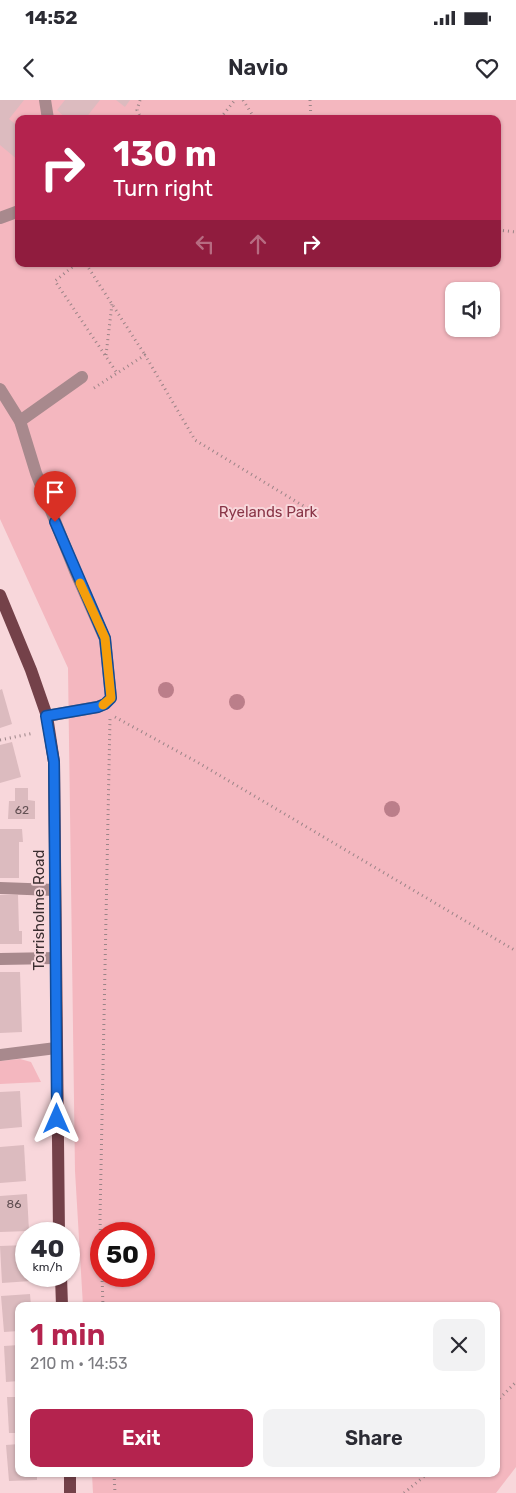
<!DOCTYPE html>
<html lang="en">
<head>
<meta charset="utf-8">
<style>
  body { margin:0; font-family:Rubik,sans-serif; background:#f2f2f3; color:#2b2b33; height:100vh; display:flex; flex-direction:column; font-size:19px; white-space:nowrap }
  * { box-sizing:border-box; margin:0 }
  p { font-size:16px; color:#7c7c81 }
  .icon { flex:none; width:28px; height:28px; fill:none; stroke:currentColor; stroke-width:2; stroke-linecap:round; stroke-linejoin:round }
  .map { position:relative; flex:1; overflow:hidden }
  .panel { position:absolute; left:15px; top:1202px; width:485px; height:175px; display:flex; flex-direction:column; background:#fff; border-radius:10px; box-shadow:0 1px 4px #0004 }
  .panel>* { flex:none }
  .hud { position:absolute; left:15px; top:15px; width:486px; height:152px; border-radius:10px; box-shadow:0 1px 4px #0004; background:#b4234e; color:#fff; overflow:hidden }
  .tools { position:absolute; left:445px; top:182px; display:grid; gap:10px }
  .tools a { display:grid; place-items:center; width:55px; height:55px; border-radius:10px; background:#fff; box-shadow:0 1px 4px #0004; font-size:25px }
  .speed { position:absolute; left:15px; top:1122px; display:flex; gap:10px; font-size:25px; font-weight:700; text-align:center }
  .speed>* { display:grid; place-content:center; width:65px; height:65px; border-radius:50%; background:#fff; box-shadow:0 1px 4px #0004; line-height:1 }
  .speed small { font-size:12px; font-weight:400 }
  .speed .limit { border:8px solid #d22; background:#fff; color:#111 }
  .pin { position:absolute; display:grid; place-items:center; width:42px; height:42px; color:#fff; margin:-51px -21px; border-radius:50% 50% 50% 0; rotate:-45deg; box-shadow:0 0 5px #0007 }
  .pin .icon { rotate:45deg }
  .me { position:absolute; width:55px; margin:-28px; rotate:0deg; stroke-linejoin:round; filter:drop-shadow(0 0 4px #0008) }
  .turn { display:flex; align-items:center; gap:18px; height:105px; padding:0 15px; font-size:22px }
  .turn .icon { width:65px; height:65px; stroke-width:2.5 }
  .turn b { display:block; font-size:35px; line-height:42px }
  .lanes { display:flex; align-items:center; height:48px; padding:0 15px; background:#0003; justify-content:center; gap:25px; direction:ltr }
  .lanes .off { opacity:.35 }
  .round { display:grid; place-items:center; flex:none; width:52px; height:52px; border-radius:10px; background:#f2f2f3 }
  .head { display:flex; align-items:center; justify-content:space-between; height:85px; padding:0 15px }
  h1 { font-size:30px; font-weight:600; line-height:38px; color:#b4234e }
  .cta { display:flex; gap:10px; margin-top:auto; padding:10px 15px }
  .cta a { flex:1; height:58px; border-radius:10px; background:#b4234e; color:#fff; font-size:20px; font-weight:600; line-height:58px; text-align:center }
  .cta a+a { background:#f2f2f3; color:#2b2b33 }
  .status { display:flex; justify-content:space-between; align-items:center; height:35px; padding:0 25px; background:#fff; direction:ltr }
  .status svg { height:14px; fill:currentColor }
  header { display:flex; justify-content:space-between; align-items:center; height:65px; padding:0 15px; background:#fff; font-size:22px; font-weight:600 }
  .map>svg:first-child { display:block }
  .green { fill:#f4b7bf; fill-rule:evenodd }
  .building { fill:#dcbbbf }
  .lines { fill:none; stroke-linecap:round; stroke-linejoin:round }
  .path { stroke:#9b8487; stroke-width:3; stroke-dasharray:1 4; stroke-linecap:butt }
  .minor { stroke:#a8898d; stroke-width:12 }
  .major { stroke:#744149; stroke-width:12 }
  .tree { fill:#bb7e8a }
  .route-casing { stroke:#114b97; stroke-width:12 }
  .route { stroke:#1a73e8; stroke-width:9 }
  .slow { stroke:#f59e0b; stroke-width:9 }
  .labels { text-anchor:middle; stroke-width:4; stroke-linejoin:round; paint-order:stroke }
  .number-label { font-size:12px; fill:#635154 }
  .park-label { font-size:15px; fill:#893547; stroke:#f8d7db }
  .street-label { font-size:15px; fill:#3b2e30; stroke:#f8d7db }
</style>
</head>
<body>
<div class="status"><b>14:52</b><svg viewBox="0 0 49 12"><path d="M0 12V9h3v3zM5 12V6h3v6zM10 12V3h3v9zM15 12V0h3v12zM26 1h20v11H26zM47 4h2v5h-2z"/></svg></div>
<header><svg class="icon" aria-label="back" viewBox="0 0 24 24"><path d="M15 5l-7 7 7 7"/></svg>Navio<svg class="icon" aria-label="heart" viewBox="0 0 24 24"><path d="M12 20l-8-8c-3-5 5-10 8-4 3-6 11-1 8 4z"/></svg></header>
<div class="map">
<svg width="516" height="1393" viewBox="0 0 516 1393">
  <rect width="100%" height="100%" fill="#f8d7db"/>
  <g class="green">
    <path d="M0,0H516V1367L496,1393H93L92,1374H496V1206H83L75,1071L68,568L0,419ZM19,19H498V164H19ZM454,191H491V229H454ZM101,1134H144V1176H101Z"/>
    <polygon points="20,959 31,962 41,982 0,984 0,961"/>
  </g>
  <g class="building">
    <polygon points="0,0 24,0 9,19 19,27 18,60 0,45"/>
    <polygon points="65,0 100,0 85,19 67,19 57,10"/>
    <polygon points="116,0 130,0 125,7"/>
    <polygon points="2,589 12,624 0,628 0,590"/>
    <polygon points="12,642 21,677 0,683 0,645"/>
    <polygon points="15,688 28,688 28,700 35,701 35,719 8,719 9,701 15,701"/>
    <polygon points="0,729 22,729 23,742 19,742 19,778 0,778"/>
    <polygon points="0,795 18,795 19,831 22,831 22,844 0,844"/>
    <polygon points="0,872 20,872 22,932 0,933"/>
    <polygon points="20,991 22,1027 0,1029 0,992"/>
    <polygon points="24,1045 26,1081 0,1083 0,1047"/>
    <polygon points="27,1094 29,1131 0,1132 0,1096"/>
    <polygon points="26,1145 26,1176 31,1176 31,1181 2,1183 0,1146"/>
    <polygon points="30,1194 31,1206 19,1206 19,1231 4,1232 1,1196"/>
    <polygon points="19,1245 19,1281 6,1282 4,1246"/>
    <polygon points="7,1297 19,1297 19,1333 9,1333"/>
    <polygon points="19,1344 19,1374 37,1374 37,1380 9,1381 6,1345"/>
  </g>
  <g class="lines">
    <g class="path">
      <polyline points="140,0 137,10 141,18"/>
      <polyline points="243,0 255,19"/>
      <polyline points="310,0 311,19"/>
      <polyline points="223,16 234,19"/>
      <polyline points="215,19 222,16 235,0"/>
      <polyline points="498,130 516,132"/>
      <polyline points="76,164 55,181 117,273"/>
      <polyline points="86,164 145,255"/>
      <polyline points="106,255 112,204"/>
      <polyline points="94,288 145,255 195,340 315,413"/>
      <polyline points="115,617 197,662 516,851"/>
      <polyline points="0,640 34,633"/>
      <polyline points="101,1155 100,1118 110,618"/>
      <polyline points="102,1176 103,1206"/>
      <polyline points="496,1302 516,1282"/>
      <polyline points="114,1374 115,1393"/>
      <polyline points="404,1393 427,1374"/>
    </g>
    <g class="minor">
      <polyline points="45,0 48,19"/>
      <polyline points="0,118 19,111"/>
      <polyline points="0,289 20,321 36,373 75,471 105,539 111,598 105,604 97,607 47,616"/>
      <polyline points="20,321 82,277"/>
      <polyline points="0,788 55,790"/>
      <polyline points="0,859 56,858"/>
      <polyline points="0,955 56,948"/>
    </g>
    <g class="major">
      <polyline points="0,495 31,570 47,616 54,662 59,1134"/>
      <polyline points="61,1176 62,1206"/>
      <polyline points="70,1374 70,1393"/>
    </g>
  </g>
  <g class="tree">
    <circle cx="166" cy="590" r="8"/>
    <circle cx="237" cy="602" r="8"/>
    <circle cx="392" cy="709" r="8"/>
  </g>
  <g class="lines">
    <defs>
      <polyline id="route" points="55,422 105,538 111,598 105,604 98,607 46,616 54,662 57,1019"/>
    </defs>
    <use href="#route" class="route-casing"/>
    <use href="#route" class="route"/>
    <polyline class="slow" points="80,483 105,538 111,598 103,605"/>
  </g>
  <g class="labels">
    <g class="number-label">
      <text x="22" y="714">62</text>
      <text x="14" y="1108">86</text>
    </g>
    <g class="park-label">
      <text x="268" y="417">Ryelands Park</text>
    </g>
    <g class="street-label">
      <text transform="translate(39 810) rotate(-90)" y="5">Torrisholme Road</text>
    </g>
  </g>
</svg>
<div class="tools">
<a><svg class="icon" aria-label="sound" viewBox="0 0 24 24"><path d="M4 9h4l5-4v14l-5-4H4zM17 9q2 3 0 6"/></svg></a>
</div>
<div class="speed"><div>40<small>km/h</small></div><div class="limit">50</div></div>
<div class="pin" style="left:55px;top:422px;background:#d93025"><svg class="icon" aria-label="arrive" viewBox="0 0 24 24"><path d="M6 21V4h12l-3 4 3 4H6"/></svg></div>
<svg class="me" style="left:57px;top:1019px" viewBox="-20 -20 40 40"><path d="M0-17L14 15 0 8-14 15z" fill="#1a73e8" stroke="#fff" stroke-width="4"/></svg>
<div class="hud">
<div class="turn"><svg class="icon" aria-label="right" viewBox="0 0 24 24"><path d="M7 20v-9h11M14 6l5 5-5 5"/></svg><div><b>130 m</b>Turn right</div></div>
<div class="lanes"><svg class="icon off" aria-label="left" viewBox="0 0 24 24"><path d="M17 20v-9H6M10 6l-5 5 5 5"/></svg><svg class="icon off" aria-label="ahead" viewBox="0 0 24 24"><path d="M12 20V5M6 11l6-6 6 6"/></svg><svg class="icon" aria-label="right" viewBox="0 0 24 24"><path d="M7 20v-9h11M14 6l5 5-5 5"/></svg></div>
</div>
<section class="panel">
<div class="head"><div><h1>1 min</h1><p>210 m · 14:53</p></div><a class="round"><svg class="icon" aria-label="close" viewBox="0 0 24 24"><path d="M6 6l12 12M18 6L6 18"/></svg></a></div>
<div class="cta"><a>Exit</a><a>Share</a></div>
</section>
</div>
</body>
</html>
